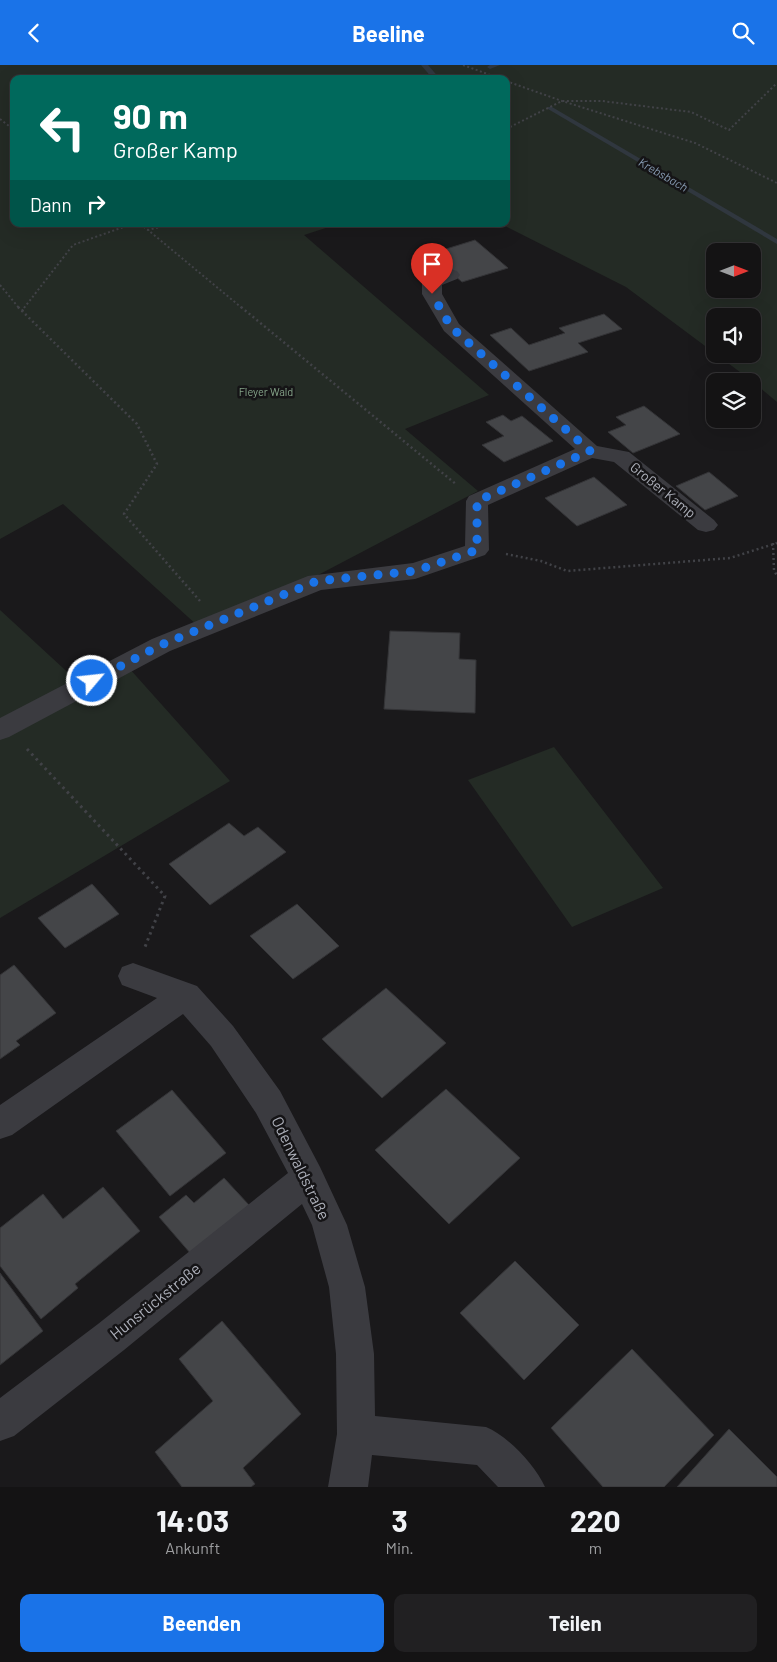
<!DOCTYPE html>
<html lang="de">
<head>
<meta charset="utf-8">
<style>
  body { margin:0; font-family:Barlow,sans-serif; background:#212022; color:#f1f3f6; height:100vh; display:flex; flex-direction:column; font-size:19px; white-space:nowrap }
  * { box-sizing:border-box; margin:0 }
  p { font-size:16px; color:#9d9ea0 }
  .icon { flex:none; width:28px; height:28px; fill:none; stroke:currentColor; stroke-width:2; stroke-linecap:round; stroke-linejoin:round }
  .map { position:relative; height:1422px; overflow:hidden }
  .drawer { display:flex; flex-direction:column; background:#141314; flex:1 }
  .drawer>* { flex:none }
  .guide { position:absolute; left:10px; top:10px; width:500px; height:152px; border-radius:10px; box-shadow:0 5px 20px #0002,0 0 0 1px #333234; background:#00695c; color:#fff; overflow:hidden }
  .needle { width:32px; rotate:90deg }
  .tools { position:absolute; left:706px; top:178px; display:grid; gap:10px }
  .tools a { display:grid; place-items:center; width:55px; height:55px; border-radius:10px; background:#141314; box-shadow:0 5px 20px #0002,0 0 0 1px #333234; font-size:25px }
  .pin { position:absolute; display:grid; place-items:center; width:42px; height:42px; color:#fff; margin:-51px -21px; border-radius:50% 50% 50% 0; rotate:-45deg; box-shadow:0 0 5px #0007 }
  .pin .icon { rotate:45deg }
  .me { position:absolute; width:55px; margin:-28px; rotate:62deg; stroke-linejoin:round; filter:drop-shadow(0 0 4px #0008) }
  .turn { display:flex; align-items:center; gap:18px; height:105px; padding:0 20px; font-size:22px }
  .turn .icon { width:65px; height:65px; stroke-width:2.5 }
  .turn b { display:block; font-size:35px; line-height:42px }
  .then { display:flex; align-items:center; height:48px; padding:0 20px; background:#0003; gap:10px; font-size:19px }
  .eta { display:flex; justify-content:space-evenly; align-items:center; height:85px; text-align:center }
  .eta b { font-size:30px; font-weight:700; line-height:35px }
  .action { display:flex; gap:10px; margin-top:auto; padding:10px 20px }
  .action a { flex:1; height:58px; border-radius:10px; background:#1a73e8; color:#fff; font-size:20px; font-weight:700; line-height:58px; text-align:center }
  .action a+a { background:#212022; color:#f1f3f6 }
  header { display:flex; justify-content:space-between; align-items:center; height:65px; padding:0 20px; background:#1a73e8; color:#fff; font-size:22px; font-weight:700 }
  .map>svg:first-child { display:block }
  .green { fill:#242b25; fill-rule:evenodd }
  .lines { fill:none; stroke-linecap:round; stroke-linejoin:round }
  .stream { fill:#30373f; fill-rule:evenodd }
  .building { fill:#444548; stroke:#343437 }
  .path-far2 { stroke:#414247; stroke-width:2; stroke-dasharray:2 2.5; stroke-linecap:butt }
  .path-far1 { stroke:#414247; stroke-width:2.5; stroke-dasharray:2 3; stroke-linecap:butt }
  .path { stroke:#414247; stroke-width:3; stroke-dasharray:2.5 4; stroke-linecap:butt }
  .minor { fill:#3b3b40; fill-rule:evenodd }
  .route { stroke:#1a73e8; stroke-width:9; stroke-dasharray:0 16.2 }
  .labels { text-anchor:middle; stroke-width:5; stroke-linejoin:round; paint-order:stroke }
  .far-park-label { font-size:11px; fill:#85a489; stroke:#151416 }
  .far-water-label { font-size:12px; font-style:italic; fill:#879bb2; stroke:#151416 }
  .street-label { font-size:14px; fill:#adb0ba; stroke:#151416 }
  .near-street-label { font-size:16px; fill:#adb0ba; stroke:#151416 }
</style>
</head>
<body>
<header><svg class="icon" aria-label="back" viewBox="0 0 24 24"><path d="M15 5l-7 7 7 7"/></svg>Beeline<svg class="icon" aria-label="search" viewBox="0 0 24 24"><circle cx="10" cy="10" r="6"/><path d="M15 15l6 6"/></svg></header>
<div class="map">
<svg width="777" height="1422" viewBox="0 0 777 1422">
  <rect width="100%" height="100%" fill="#1a191b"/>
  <g class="green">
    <path d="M0,0H777V337L752,316L626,222L501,159H506V14H14V159H338L304,170L489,330L405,364L478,426L301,519L198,561L63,439L0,474ZM715,186H752V224H715ZM715,251H752V289H715Z"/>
    <polygon points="0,545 76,615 120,593 230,716 0,853"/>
    <polygon points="554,682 663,823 572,862 468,715"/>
  </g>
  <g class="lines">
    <g class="stream">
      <polygon points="421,0 428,0 440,14 433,14"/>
      <polygon points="500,0 490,4 487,2 490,0"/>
      <polygon points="548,42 552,42 777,174 777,179 548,44"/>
    </g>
  </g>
  <g class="building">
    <polygon points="475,175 508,203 462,217 430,189"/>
    <polygon points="604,249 622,264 578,278 588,287 529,306 490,270 511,263 529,280 565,268 559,263"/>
    <polygon points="644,341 680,369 633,388 608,367 626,360 616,352"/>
    <polygon points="503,350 511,356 522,351 553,376 504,397 482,380 504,371 486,357"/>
    <polygon points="709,407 738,431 705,445 676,421"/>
    <polygon points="594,412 627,440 577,461 545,433"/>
    <polygon points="390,566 460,568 459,594 476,595 475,648 384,644"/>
    <polygon points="229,758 244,771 258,762 286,787 210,840 169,799"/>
    <polygon points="92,819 119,849 65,883 38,853"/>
    <polygon points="297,839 339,881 293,914 250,871"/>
    <polygon points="14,900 56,948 16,976 20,980 0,994 0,910"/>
    <polygon points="386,923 446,978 382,1033 322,974"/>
    <polygon points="446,1024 520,1093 449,1159 375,1085"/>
    <polygon points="172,1025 226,1088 170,1131 116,1066"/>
    <polygon points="224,1113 249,1140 191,1189 159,1152 186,1130 194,1138"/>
    <polygon points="103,1122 140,1166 75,1219 78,1223 41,1254 0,1201 0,1163 43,1129 63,1154"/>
    <polygon points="515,1196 579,1260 524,1315 460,1248"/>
    <polygon points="0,1208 43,1266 0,1300"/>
    <polygon points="222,1256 301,1349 243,1403 255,1419 251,1422 182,1422 155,1387 213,1336 179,1294"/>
    <polygon points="632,1284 714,1370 664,1422 603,1422 551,1363"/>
    <polygon points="729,1364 777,1412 777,1422 677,1422"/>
  </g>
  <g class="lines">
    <g class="path-far2">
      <polyline points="463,0 501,14"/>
      <polyline points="506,16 562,36 695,78 777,118"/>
      <polyline points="0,54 14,65"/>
      <polyline points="506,64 562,36 602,36 691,47 729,65 777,18"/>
      <polyline points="140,159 148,165"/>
      <polyline points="171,159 148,165 242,243"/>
      <polyline points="0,220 19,243"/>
      <polyline points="24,243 73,180 132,159"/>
    </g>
    <g class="path-far1">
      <polyline points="18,242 137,359 157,399 124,449 200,536"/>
      <polyline points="241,242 457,420"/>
      <polyline points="22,246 25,242"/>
      <polyline points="773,478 774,505 777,511"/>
      <polyline points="506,489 541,496 567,506 730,493 777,478"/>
    </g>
    <polyline class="path" points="27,684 165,831 145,882"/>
    <g class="minor">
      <polygon points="450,204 457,206 460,210 457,214 442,220 442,229 459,259 597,381 629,387 714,455 718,460 714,465 706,467 698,465 614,397 592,393 488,440 489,485 485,490 415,514 321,525 170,586 9,672 0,675 0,653 152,574 308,511 413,498 465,481 466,436 469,431 575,384 444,266 422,229 422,217 425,213"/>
      <path d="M133,898L197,921L233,961L280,1026L320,1102L347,1160L365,1222L374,1289L375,1351L486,1362C508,1371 535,1400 545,1422H498L477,1400L372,1390L368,1422H328L337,1369L336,1289L329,1222L312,1160L302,1139L124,1285L14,1371L0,1376V1333L98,1259L288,1108L256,1048L211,981L183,949L12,1070L0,1074V1040L157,933L122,920L118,911L122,902Z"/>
    </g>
  </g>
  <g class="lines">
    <polyline class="route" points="92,616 161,580 317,516 415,506 477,485 477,436 590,386 451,262 432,229"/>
  </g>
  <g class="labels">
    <g class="far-park-label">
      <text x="266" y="331">Fleyer Wald</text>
    </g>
    <g class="far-water-label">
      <text transform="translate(663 110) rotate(30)" y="4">Krebsbach</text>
    </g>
    <g class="street-label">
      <text transform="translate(663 425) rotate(39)" y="5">Großer Kamp</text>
    </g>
    <g class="near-street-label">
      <text transform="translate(301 1103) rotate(64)" y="6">Odenwaldstraße</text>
      <text transform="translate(155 1236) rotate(-39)" y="6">Hunsrückstraße</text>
    </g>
  </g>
</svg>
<div class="tools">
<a><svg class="needle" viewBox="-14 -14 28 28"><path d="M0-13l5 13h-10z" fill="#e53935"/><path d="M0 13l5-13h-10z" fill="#9d9ea0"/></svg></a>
<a><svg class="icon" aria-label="sound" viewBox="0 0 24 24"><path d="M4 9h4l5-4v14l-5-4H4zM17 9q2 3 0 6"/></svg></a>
<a><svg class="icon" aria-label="layers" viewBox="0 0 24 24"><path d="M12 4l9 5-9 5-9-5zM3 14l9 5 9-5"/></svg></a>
</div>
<div class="pin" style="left:432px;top:229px;background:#d93025"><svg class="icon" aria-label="arrive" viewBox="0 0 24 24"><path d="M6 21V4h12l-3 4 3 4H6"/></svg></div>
<svg class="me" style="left:92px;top:616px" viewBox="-20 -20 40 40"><circle r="17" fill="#1a73e8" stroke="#fff" stroke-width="3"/><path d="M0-11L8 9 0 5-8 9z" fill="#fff"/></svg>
<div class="guide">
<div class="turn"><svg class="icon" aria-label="left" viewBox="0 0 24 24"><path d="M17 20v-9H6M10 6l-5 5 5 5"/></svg><div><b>90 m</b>Großer Kamp</div></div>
<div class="then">Dann<svg class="icon" aria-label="right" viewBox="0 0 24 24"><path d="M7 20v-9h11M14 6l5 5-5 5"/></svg></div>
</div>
</div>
<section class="drawer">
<div class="eta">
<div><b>14:03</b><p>Ankunft</p></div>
<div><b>3</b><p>Min.</p></div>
<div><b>220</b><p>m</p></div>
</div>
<div class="action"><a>Beenden</a><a>Teilen</a></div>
</section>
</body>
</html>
